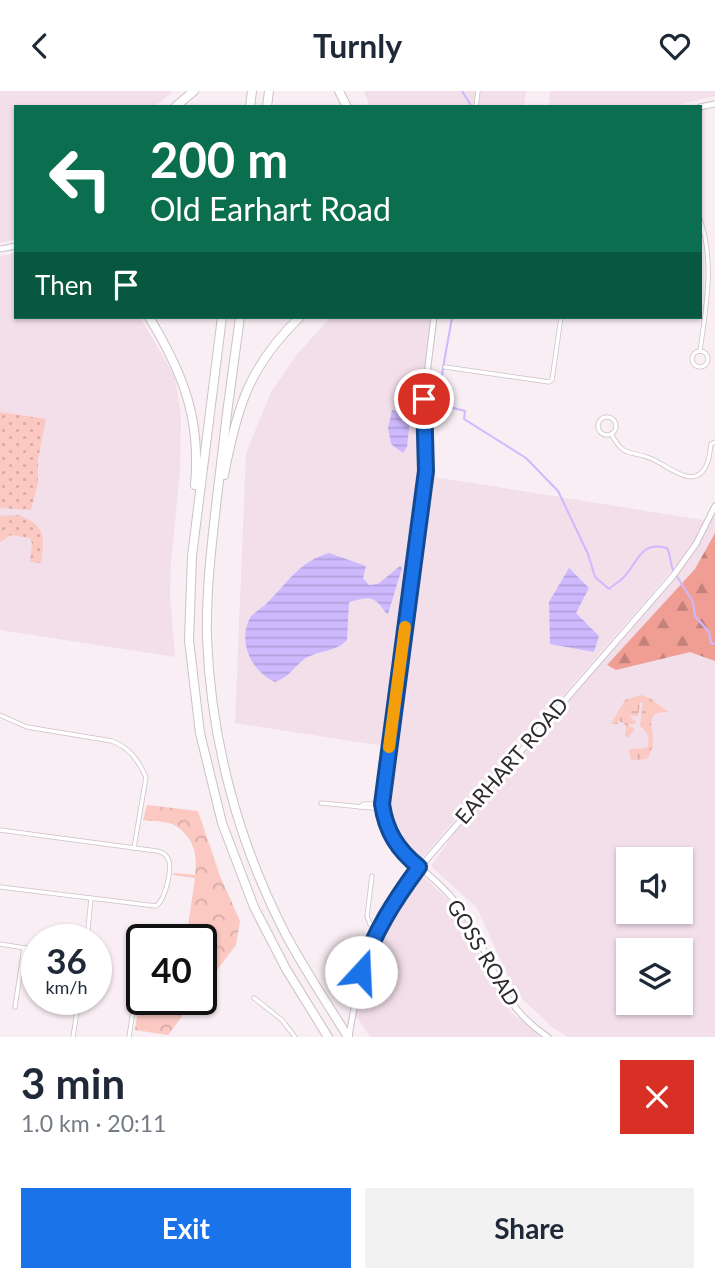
<!DOCTYPE html>
<html lang="en">
<head>
<meta charset="utf-8">
<style>
  body { margin:0; font-family:Lato,sans-serif; background:#f2f2f3; color:#1f2937; height:100vh; display:flex; flex-direction:column; font-size:26px; white-space:nowrap }
  * { box-sizing:border-box; margin:0 }
  p { font-size:23px; color:#747a83 }
  .icon { flex:none; width:38px; height:38px; fill:none; stroke:currentColor; stroke-width:2; stroke-linecap:round; stroke-linejoin:round }
  .map { position:relative; height:946px; overflow:hidden }
  .side { display:flex; flex-direction:column; background:#fff; flex:1 }
  .side>* { flex:none }
  .banner { position:absolute; left:14px; top:14px; width:688px; height:214px; border-radius:0px; box-shadow:0 2px 5px #0004; background:#0b6e4f; color:#fff; overflow:hidden }
  .buttons { position:absolute; left:616px; top:756px; display:grid; gap:14px }
  .buttons a { display:grid; place-items:center; width:77px; height:77px; border-radius:0px; background:#fff; box-shadow:0 2px 5px #0004; font-size:35px }
  .speed { position:absolute; left:21px; top:833px; display:flex; gap:14px; font-size:35px; font-weight:700; text-align:center }
  .speed>* { display:grid; place-content:center; width:91px; height:91px; border-radius:50%; background:#fff; box-shadow:0 2px 5px #0004; line-height:1 }
  .speed small { font-size:18px; font-weight:400 }
  .speed .limit { border:4px solid #111; border-radius:10px; background:#fff; color:#111 }
  .pin { position:absolute; display:grid; place-items:center; width:60px; height:60px; color:#fff; margin:-30px; border:4px solid #fff; border-radius:50%; box-shadow:0 2px 7px #0007 }
  .me { position:absolute; width:77px; margin:-38px; rotate:20deg; stroke-linejoin:round; filter:drop-shadow(0 0 5px #0008) }
  .turn { display:flex; align-items:center; gap:24px; height:147px; padding:0 21px; font-size:32px }
  .turn .icon { width:91px; height:91px; stroke-width:2.5 }
  .turn b { display:block; font-size:49px; line-height:60px }
  .then { display:flex; align-items:center; height:66px; padding:0 21px; background:#0003; gap:14px; font-size:26px }
  .round { display:grid; place-items:center; flex:none; width:74px; height:74px; border-radius:0px; background:#f2f2f3 }
  .head { display:flex; align-items:center; justify-content:space-between; height:119px; padding:0 21px }
  h1 { font-size:42px; font-weight:700; line-height:52px }
  .action { display:flex; gap:14px; margin-top:auto; padding:14px 21px }
  .action a { flex:1; height:80px; border-radius:0px; background:#1a73e8; color:#fff; font-size:28px; font-weight:700; line-height:80px; text-align:center }
  .action a+a { background:#f2f2f3; color:#1f2937 }
  header { display:flex; justify-content:space-between; align-items:center; height:91px; padding:0 21px; background:#fff; font-size:32px; font-weight:700 }
  .map>svg:first-child { display:block }
  .built { fill:#f2dfea; fill-rule:evenodd }
  .grass { fill:url(#grass-dots) }
  .forest { fill:url(#forest-firs) }
  .wetland { fill:url(#wetland-marsh) }
  .park { fill:url(#park-crowns) }
  .water { fill:url(#water-rules) }
  .lines { fill:none; stroke-linecap:round; stroke-linejoin:round }
  .stream { stroke:#ceb9ff; stroke-width:2 }
  .street-casing { stroke:#ccc1c8; stroke-width:5 }
  .secondary-casing { stroke:#ccc1c8; stroke-width:7 }
  .highway-casing { stroke:#ccc1c8; stroke-width:10 }
  .street { stroke:#fff; stroke-width:3.5 }
  .secondary { stroke:#fff; stroke-width:5 }
  .highway { stroke:#fff; stroke-width:8 }
  .route-casing { stroke:#114b97; stroke-width:18 }
  .route { stroke:#1a73e8; stroke-width:12 }
  .slow { stroke:#f59e0b; stroke-width:12 }
  .labels { text-anchor:middle; stroke-width:6; stroke-linejoin:round; paint-order:stroke }
  .street-label { font-size:21px; fill:#2d292c; stroke:#fff }
</style>
</head>
<body>
<header><svg class="icon" aria-label="back" viewBox="0 0 24 24"><path d="M15 5l-7 7 7 7"/></svg>Turnly<svg class="icon" aria-label="heart" viewBox="0 0 24 24"><path d="M12 20l-8-8c-3-5 5-10 8-4 3-6 11-1 8 4z"/></svg></header>
<div class="map">
<svg width="715" height="946" viewBox="0 0 715 946">
  <defs>
    <pattern id="grass-dots" width="8" height="8" patternUnits="userSpaceOnUse" patternTransform="scale(1.75)"><rect width="8" height="8" fill="#fbc8c2"/><path d="M2 2h.1M6 6h.1" fill="none" stroke="#d7aca7" stroke-width="1.8" stroke-linecap="round"/></pattern>
    <pattern id="forest-firs" width="22" height="20" patternUnits="userSpaceOnUse" patternTransform="scale(1.75)"><rect width="22" height="20" fill="#f09e94"/><path d="M5 1l3.5 6h-7zM16 11l3.5 6h-7z" fill="#c38179"/></pattern>
    <pattern id="wetland-marsh" width="20" height="14" patternUnits="userSpaceOnUse" patternTransform="scale(1.75)"><rect width="20" height="14" fill="#fbc8c2"/><path d="M1 5h8M5 5V1M11 12h8M15 12V8" fill="none" stroke="#d7aca7"/></pattern>
    <pattern id="park-crowns" width="20" height="18" patternUnits="userSpaceOnUse" patternTransform="scale(1.75)"><rect width="20" height="18" fill="#fbc8c2"/><path d="M2 6a3 3 0 1 1 6 0M12 15a3 3 0 1 1 6 0" fill="none" stroke="#d7aca7"/></pattern>
    <pattern id="water-rules" width="6" height="5" patternUnits="userSpaceOnUse" patternTransform="scale(1.75)"><rect width="6" height="5" fill="#ceb9ff"/><path d="M0 2.5h6" fill="none" stroke="#b19fdb"/></pattern>
  </defs>
  <rect width="100%" height="100%" fill="#faeef5"/>
  <g class="built">
    <polygon points="0,0 173,0 154,16 16,16 16,148 0,152"/>
    <polygon points="364,0 526,0 524,16 370,16"/>
    <polygon points="550,0 715,0 715,5 668,16 548,16"/>
    <polygon points="16,162 16,226 140,226 175,286 181,325 180,382 171,471 170,503 175,566 0,539 0,165"/>
    <path d="M331,226H431L420,319L422,384L709,430L715,418V946H568L553,937L515,901L477,817L431,775L457,738L678,484L675,476L421,768H414L395,749L384,715L390,656L235,632L246,362L271,301L297,263ZM628,768H681V821H628ZM628,859H681V912H628Z"/>
    <polygon points="421,784 450,810 463,828 500,905 512,922 544,946 370,946 355,923 366,874 392,818 417,785"/>
  </g>
  <g class="grass">
    <polygon points="0,321 46,328 38,368 38,392 31,419 0,417"/>
    <path d="M18,424C46,434 45,446 41,472L30,471L32,452L30,447L11,444L0,451V425Z"/>
  </g>
  <polygon class="forest" points="715,442 715,570 690,561 616,579 607,574 695,478"/>
  <path class="wetland" d="M641,604L650,607L668,621C643,620 654,637 653,651C653,657 650,663 647,668L633,669H631L629,658L647,657C651,648 648,641 640,635L643,611L640,612L638,625H629L636,630L635,633H627L635,638L628,647L625,645L626,636L624,632L618,630V633H611L625,609Z"/>
  <g class="park">
    <path d="M147,714L198,720L220,785L240,830L236,854L201,900V849H186L195,787L173,784L174,782L195,784C198,765 194,747 176,735C168,730 152,730 143,729Z"/>
    <polygon points="142,891 142,908 195,908 168,944 135,939"/>
  </g>
  <g class="water">
    <polygon points="392,319 408,324 410,328 407,356 403,362 391,353 388,337"/>
    <path d="M329,462L366,475L363,487L369,494L378,493L400,475L402,477L388,523L386,522C373,503 370,506 349,511L347,549C336,561 320,559 306,567C294,575 291,585 275,591C252,581 237,551 250,527C253,522 262,517 267,512C287,492 300,470 329,462Z"/>
    <polygon points="569,477 589,497 576,522 599,545 594,561 550,553 549,511"/>
  </g>
  <g class="lines">
    <g class="stream">
      <polyline points="462,0 472,16"/>
      <path d="M452,226C447,259 438,291 440,324H447L446,315L465,320L464,328L526,367L558,400L588,463L595,486L609,498C613,494 619,491 623,487C638,472 640,449 667,457C671,465 670,472 673,479"/>
      <polyline points="676,484 693,511 695,525 709,541 711,552 715,553"/>
    </g>
    <defs>
      <g id="street">
        <polyline points="476,16 478,0"/>
        <path d="M700,128C715,171 706,216 700,260"/>
        <circle cx="700" cy="268" r="8"/>
        <polyline points="445,276 549,291 552,289 561,226"/>
        <circle cx="607" cy="335" r="9"/>
        <path d="M611,343C626,369 630,358 652,368C669,375 697,403 708,370C710,364 710,359 711,353L715,351"/>
        <path d="M0,624L27,636L112,650C130,657 138,669 146,686L134,757"/>
        <polyline points="321,712 383,718"/>
        <polyline points="360,716 364,713 382,713"/>
        <path d="M0,739L157,760C160,761 165,762 167,766C174,775 165,809 156,815L0,796"/>
        <polyline points="372,785 367,825 370,833 378,839"/>
        <polyline points="87,849 91,807"/>
        <polyline points="0,853 37,859"/>
        <polyline points="254,907 282,929 295,946"/>
        <polyline points="15,916 24,857"/>
        <polyline points="73,946 79,908"/>
        <polyline points="129,946 138,888 142,882"/>
      </g>
      <g id="secondary">
        <polyline points="700,16 715,13"/>
        <polyline points="0,158 16,155"/>
        <path d="M434,226L424,308L426,380L383,718C394,767 425,774 454,809C494,857 488,906 548,946"/>
        <path d="M349,946C357,892 371,844 401,798L673,485L696,453L715,415"/>
      </g>
      <g id="highway">
        <polyline points="339,0 347,16"/>
        <polyline points="175,16 194,0"/>
        <polyline points="250,16 252,0"/>
        <polyline points="267,16 269,0"/>
        <path d="M149,226C183,282 201,327 195,394"/>
        <polyline points="222,226 192,465 189,549 200,642 222,732 254,816 286,878 328,946"/>
        <path d="M240,226C231,289 223,352 216,415C211,459 206,503 207,547C211,649 238,751 285,842C304,878 327,912 348,946"/>
        <path d="M224,384C237,316 249,275 300,226"/>
      </g>
    </defs>
    <use href="#street" class="street-casing"/>
    <use href="#secondary" class="secondary-casing"/>
    <use href="#highway" class="highway-casing"/>
    <use href="#street" class="street"/>
    <use href="#secondary" class="secondary"/>
    <use href="#highway" class="highway"/>
  </g>
  <g class="lines">
    <defs>
      <path id="route" d="M361,881C374,841 394,810 419,776C398,759 386,741 382,713L426,380L424,308"/>
    </defs>
    <use href="#route" class="route-casing"/>
    <use href="#route" class="route"/>
    <polyline class="slow" points="389,656 405,536"/>
  </g>
  <g class="labels">
    <g class="street-label">
      <text transform="translate(512 670) rotate(-49)" y="7">EARHART ROAD</text>
      <text transform="translate(483 862) rotate(59)" y="7">GOSS ROAD</text>
    </g>
  </g>
</svg>
<div class="buttons">
<a><svg class="icon" aria-label="sound" viewBox="0 0 24 24"><path d="M4 9h4l5-4v14l-5-4H4zM17 9q2 3 0 6"/></svg></a>
<a><svg class="icon" aria-label="layers" viewBox="0 0 24 24"><path d="M12 4l9 5-9 5-9-5zM3 14l9 5 9-5"/></svg></a>
</div>
<div class="speed"><div>36<small>km/h</small></div><div class="limit">40</div></div>
<div class="pin" style="left:424px;top:308px;background:#d93025"><svg class="icon" aria-label="arrive" viewBox="0 0 24 24"><path d="M6 21V4h12l-3 4 3 4H6"/></svg></div>
<svg class="me" style="left:361px;top:881px" viewBox="-20 -20 40 40"><circle r="19" fill="#fff"/><path d="M0-13L10 11 0 6-10 11z" fill="#1a73e8"/></svg>
<div class="banner">
<div class="turn"><svg class="icon" aria-label="left" viewBox="0 0 24 24"><path d="M17 20v-9H6M10 6l-5 5 5 5"/></svg><div><b>200 m</b>Old Earhart Road</div></div>
<div class="then">Then<svg class="icon" aria-label="arrive" viewBox="0 0 24 24"><path d="M6 21V4h12l-3 4 3 4H6"/></svg></div>
</div>
</div>
<section class="side">
<div class="head"><div><h1>3 min</h1><p>1.0 km · 20:11</p></div><a class="round" style="background:#d93025;color:#fff"><svg class="icon" aria-label="close" viewBox="0 0 24 24"><path d="M6 6l12 12M18 6L6 18"/></svg></a></div>
<div class="action"><a>Exit</a><a>Share</a></div>
</section>
</body>
</html>
